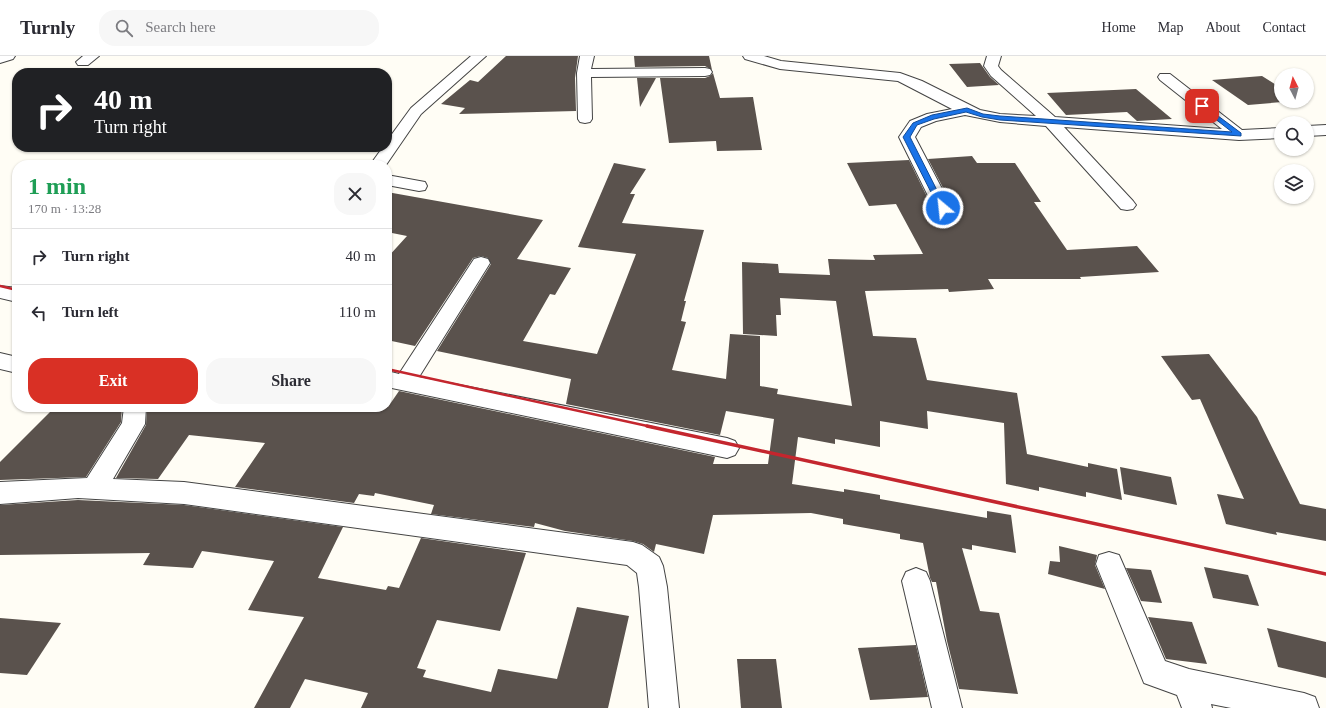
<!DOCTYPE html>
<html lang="en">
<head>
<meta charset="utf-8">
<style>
  body { margin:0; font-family:"Times New Roman",serif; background:#f7f7f7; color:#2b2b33; height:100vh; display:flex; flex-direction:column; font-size:15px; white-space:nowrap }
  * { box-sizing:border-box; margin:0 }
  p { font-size:13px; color:#7c7c81 }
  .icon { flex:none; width:22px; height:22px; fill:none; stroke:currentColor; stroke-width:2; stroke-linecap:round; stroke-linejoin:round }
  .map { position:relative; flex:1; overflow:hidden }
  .drawer { position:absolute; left:12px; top:104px; width:380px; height:252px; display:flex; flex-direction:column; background:#fff; border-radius:16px; box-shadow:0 1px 3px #0004 }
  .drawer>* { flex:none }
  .guide { position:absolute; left:12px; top:12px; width:380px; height:84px; border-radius:16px; box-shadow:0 1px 3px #0004; background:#202124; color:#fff; overflow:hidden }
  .needle { width:26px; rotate:354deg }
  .controls { position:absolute; left:1274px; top:12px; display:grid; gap:8px }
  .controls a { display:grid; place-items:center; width:40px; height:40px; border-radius:50%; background:#fff; box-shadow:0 1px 3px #0004; font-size:20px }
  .pin { position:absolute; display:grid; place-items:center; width:34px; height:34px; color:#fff; margin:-17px; border-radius:8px; box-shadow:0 2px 6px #0006 }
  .me { position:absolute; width:44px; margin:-22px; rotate:332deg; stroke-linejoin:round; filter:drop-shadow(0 0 3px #0008) }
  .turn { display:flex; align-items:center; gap:14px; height:84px; padding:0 16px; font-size:18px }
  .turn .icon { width:52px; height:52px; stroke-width:2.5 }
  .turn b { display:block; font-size:28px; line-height:34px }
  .round { display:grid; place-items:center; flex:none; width:42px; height:42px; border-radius:16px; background:#f7f7f7 }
  .headline { display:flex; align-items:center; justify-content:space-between; height:68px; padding:0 16px }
  h1 { font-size:24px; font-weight:600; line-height:30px; color:#1e9e55 }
  .primary-button { display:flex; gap:8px; margin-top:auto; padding:8px 16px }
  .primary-button a { flex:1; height:46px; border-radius:16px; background:#d93025; color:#fff; font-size:16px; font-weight:600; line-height:46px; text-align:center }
  .primary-button a+a { background:#f7f7f7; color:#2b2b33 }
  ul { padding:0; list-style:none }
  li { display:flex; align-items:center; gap:12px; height:56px; padding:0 16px; border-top:1px solid #e1e1e2 }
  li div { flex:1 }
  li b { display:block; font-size:15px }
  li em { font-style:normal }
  header { display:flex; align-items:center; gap:24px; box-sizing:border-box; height:56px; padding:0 20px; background:#fff; border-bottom:1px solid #e1e1e2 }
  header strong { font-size:19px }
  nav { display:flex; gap:22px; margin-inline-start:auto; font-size:14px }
  .search { width:280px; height:36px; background:#f7f7f7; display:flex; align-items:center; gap:10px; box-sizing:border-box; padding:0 14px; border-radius:16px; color:#7c7c81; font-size:15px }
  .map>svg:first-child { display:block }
  .building { fill:#5a524d }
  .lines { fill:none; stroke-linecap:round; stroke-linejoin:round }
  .minor-casing { stroke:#444; stroke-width:2 }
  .minor { fill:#fff; fill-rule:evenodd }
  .rail-far1 { stroke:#c4262e; stroke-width:2.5 }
  .rail { stroke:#c4262e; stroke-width:3.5 }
  .route { fill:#1a73e8; stroke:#114b97 }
</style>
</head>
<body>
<header>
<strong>Turnly</strong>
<div class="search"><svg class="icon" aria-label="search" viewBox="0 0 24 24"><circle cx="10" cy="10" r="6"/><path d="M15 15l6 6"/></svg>Search here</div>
<nav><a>Home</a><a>Map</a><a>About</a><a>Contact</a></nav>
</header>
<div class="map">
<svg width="1326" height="652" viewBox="0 0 1326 652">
  <rect width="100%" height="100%" fill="#fffdf5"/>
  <g class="building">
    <polygon points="506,0 578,0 575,22 576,55 459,58 465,52 441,48 470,24 478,26"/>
    <polygon points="634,0 709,0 712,14 705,10 635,11"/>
    <polygon points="980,7 990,21 999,29 967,31 949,8"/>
    <polygon points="713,17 720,42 753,41 762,94 717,95 716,85 669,87 660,22 705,22 710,20"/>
    <polygon points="1262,20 1281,32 1281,45 1294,45 1248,49 1212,24"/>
    <polygon points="637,22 656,22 640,51"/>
    <polygon points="1136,33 1172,63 1137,65 1127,56 1066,59 1047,37"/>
    <polygon points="972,100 977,107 1015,107 1041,146 1034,146 1067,194 1137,190 1159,216 1080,221 1081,223 988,223 994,233 949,236 948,233 865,235 873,280 916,282 927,324 1017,337 1027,398 1088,411 1088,407 1117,413 1122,444 1086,436 1086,441 1039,431 1039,435 1006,428 1004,367 927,355 928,373 880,365 880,391 835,383 835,388 798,381 792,428 844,436 844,433 880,439 880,443 987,462 987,455 1011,459 1016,497 972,489 972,494 962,492 980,555 999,557 1018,638 959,633 947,585 936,526 932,526 930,522 923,487 900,483 900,478 843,468 843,463 811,457 713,459 704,498 656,488 654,496 643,488 633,485 565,475 535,467 534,471 431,458 434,449 375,437 374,440 359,438 354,447 235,431 265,387 189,379 158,423 116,422 146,369 147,351 388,351 399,335 715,401 713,408 768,408 774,363 726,355 720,379 566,348 571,323 437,295 491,208 488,202 481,200 473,202 415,290 387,284 387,202 407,180 387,176 387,136 543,164 517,203 571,212 555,239 550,238 523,285 597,298 636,198 578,191 614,107 646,113 630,138 635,138 622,167 704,174 684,245 686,245 681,265 686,266 672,314 726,323 730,278 760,280 760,330 778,333 777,338 852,350 836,245 780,242 781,259 776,259 777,280 743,278 742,206 778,208 779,217 830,219 828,203 875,204 873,199 923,198 896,148 869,150 847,107 909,104 933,153 937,157 943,158 950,157 953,151 928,103"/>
    <polygon points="1209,298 1257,361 1300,448 1326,453 1326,485 1276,476 1277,479 1226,468 1217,438 1244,443 1200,343 1192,344 1161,300"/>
    <polygon points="55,351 122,351 121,366 86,421 0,424 0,406"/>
    <polygon points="1120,411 1171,421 1177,449 1124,438"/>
    <polygon points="78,444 184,449 343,471 318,522 386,534 388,530 399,532 421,482 526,497 500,575 437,564 417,612 426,614 423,621 491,636 498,613 557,623 577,551 629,560 608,652 361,652 368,637 305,623 290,652 254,652 304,561 248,554 274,505 202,495 193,512 143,509 150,497 0,499 0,449"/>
    <polygon points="1059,490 1097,499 1095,509 1105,533 1048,518 1050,505 1060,506"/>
    <polygon points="1204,511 1248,519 1259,550 1213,542"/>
    <polygon points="1126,512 1151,514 1162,547 1141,545"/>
    <polygon points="1148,561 1192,566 1207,608 1166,603"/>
    <polygon points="0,562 61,567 27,619 0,617"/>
    <polygon points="1267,572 1326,586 1326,622 1278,611"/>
    <polygon points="916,589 928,641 870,644 858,592"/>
    <polygon points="737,603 776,603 782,652 741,652"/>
  </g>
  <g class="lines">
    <defs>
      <g id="minor">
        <polygon points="0,0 15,0 13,3 0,7"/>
        <polygon points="83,0 99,0 88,9 78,9 76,6"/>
        <polygon points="471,0 486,0 421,58 386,109 370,109 383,91 387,91 387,85 411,52"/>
        <polygon points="580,0 594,0 591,13 705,12 710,13 712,16 710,19 705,20 591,21 592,63 590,66 585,67 580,66 578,63 577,17"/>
        <polygon points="743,0 764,0 781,5 900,17 922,25 980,54 1000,58 1036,60 991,20 984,10 987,0 1001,0 998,10 1001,14 1055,61 1222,73 1160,24 1158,21 1160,18 1170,18 1242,74 1281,72 1281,82 1239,84 1064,71 1133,145 1136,149 1133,153 1127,154 1121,153 1046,70 1000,66 965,59 936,65 921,71 915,81 952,152 949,156 943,157 937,156 934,152 899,81 910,65 927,58 952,53 898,25 780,13 745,3"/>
        <polygon points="1326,69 1326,79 1307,80 1307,70"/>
        <polygon points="387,119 425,126 427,130 425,134 419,135 387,129"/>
        <polygon points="481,201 488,203 490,207 419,321 727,382 735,385 739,392 735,399 727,402 387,331 387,315 399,318 474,203"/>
        <polygon points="0,230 17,232 17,246 0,242"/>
        <polygon points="0,297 17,301 17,317 0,313"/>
        <polygon points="124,351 146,351 145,368 113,423 184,426 633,486 642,489 659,501 663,510 667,531 679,652 649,652 639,531 637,517 627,509 184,448 78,442 0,448 0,426 87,422 122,367"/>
        <polygon points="1109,496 1119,499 1165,605 1189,613 1304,637 1315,641 1319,652 1231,652 1211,648 1212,652 1182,652 1177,639 1144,627 1096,508 1099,499"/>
        <polygon points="916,512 926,516 930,525 962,652 932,652 902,525 906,516"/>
      </g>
    </defs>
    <use href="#minor" class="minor-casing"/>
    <use href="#minor" class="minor"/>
    <g class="rail-far1">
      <polyline points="0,230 17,234"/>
      <polyline points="387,313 652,371"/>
    </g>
    <polyline class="rail" points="647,370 1326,518"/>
  </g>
  <polygon class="route" points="1202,48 1241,77 1241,80 1000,64 982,61 966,56 934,63 917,69 910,81 946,152 943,154 939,152 903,81 913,67 932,59 967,52 983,58 1000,60 1232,76 1200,51 1199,50"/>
</svg>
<div class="controls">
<a><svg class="needle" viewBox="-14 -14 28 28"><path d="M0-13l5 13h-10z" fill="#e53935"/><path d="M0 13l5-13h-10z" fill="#7c7c81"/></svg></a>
<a><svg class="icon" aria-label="search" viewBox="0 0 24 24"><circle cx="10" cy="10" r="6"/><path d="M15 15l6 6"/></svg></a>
<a><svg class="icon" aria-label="layers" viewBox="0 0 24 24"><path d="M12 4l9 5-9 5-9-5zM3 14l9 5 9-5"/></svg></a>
</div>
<div class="pin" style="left:1202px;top:50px;background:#d93025"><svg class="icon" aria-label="arrive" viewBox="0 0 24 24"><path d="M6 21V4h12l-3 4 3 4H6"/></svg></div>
<svg class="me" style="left:943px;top:152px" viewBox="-20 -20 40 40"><circle r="17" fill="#1a73e8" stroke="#fff" stroke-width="3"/><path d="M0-11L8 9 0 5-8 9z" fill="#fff"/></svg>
<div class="guide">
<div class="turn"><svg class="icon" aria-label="right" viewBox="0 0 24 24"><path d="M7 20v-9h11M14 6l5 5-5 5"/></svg><div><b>40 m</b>Turn right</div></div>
</div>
<section class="drawer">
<div class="headline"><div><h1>1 min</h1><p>170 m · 13:28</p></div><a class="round"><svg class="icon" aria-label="close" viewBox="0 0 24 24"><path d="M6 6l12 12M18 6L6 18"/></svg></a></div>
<ul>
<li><svg class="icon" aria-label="right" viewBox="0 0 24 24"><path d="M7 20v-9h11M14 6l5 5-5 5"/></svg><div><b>Turn right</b></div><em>40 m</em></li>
<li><svg class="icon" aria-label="left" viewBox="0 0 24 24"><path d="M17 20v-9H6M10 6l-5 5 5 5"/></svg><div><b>Turn left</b></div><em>110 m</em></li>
</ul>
<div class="primary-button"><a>Exit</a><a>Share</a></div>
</section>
</div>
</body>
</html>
